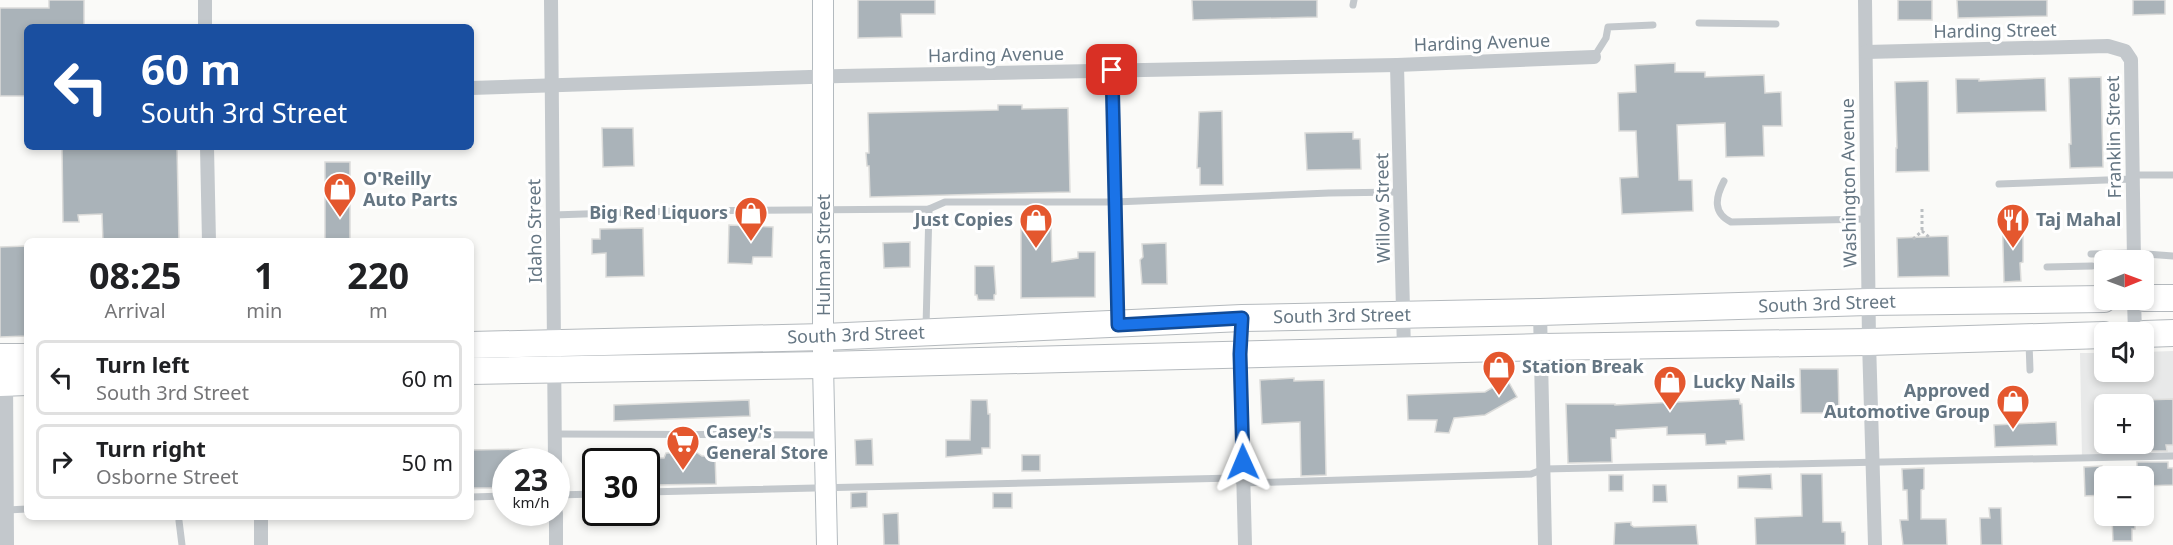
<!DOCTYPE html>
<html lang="en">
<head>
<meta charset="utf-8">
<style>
  body { margin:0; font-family:"Noto Sans",sans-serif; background:#f6f6f6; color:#202124; height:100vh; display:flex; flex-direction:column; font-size:22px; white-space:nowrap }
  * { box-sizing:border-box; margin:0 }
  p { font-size:20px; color:#757577 }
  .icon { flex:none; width:33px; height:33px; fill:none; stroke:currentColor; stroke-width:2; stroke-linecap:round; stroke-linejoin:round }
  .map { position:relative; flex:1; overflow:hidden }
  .details { position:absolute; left:24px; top:238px; width:450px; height:282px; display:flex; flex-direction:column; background:#fff; border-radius:9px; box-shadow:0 3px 9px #0003 }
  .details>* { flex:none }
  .guide { position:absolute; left:24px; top:24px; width:450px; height:126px; border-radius:9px; box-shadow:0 3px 9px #0003; background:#1a4fa0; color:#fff; overflow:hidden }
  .needle { width:39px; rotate:89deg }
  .tools { position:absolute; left:2094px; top:250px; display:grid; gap:12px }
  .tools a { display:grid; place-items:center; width:60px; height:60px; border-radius:9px; background:#fff; box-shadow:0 3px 9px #0003; font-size:30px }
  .speed { position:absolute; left:492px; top:448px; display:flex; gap:12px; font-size:30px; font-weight:700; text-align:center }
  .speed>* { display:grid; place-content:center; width:78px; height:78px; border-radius:50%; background:#fff; box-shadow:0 3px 9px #0003; line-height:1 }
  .speed small { font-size:15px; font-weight:400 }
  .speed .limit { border:3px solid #111; border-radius:9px; background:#fff; color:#111 }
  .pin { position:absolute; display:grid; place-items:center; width:51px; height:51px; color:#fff; margin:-26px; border-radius:12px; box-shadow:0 3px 9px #0006 }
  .me { position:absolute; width:66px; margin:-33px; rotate:359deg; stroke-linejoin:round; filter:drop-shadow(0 0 4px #0008) }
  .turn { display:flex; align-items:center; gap:21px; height:126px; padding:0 18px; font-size:27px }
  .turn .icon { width:78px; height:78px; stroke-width:2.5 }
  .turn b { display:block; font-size:42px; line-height:51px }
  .eta { display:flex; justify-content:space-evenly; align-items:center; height:102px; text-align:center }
  .eta b { font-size:36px; font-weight:700; line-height:42px }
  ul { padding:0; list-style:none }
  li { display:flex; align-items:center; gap:18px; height:75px; margin:0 12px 9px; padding:0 6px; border:3px solid #e0e0e0; border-radius:9px }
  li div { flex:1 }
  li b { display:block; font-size:22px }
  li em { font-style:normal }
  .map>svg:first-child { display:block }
  .built { fill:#e8e9e9; fill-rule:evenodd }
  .building { fill:#aab3b9; stroke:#dcdcda; stroke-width:1.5 }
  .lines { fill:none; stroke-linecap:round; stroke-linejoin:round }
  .secondary-casing { stroke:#b3babf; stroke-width:22 }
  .highway-casing { stroke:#b4b9bd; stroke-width:28 }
  .path { stroke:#bbbfc2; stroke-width:3; stroke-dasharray:3 3; stroke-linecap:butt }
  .lane { stroke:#c3c8cc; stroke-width:7 }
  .street { stroke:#c3c8cc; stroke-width:14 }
  .secondary { stroke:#fff; stroke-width:20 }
  .highway { stroke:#fff; stroke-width:26 }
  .route-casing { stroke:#114b97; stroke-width:15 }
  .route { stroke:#1a73e8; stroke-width:10 }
  .labels { text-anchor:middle; stroke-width:6; stroke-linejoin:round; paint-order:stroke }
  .street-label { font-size:18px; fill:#657683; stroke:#fff }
  .poi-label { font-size:18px; font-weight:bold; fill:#657683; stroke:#fff; text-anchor:start }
</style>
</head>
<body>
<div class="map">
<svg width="2173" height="545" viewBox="0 0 2173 545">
  <rect width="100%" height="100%" fill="#fafaf8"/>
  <path class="built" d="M2173,351V455L2082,458L2080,353H2104V372H2144V352ZM2104,405H2144V444H2104Z"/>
  <g class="building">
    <polygon points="49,0 84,0 84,27 27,27 27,96 0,96 0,8 49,8"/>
    <polygon points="858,0 935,0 935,14 901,14 902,37 858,38"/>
    <polygon points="1192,0 1317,0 1317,17 1193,20"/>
    <rect x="1898" y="0" width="34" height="20"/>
    <polygon points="1957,0 2047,0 2047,16 1958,18"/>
    <polygon points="2133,0 2165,0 2165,14 2133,15"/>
    <polygon points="1675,63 1675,72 1705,72 1705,77 1764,75 1765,93 1781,92 1782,126 1763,126 1764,156 1726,157 1725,123 1677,125 1679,180 1692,180 1693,211 1622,214 1620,178 1638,177 1636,131 1619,131 1618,93 1636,92 1635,65"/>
    <polygon points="2101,77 2103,167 2070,168 2069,144 2071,144 2069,78"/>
    <polygon points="2045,78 2046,111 1957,113 1956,79 1979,79 1979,81"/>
    <polygon points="1928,81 1929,171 1896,172 1896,148 1897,148 1895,82"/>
    <polygon points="998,105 1022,105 1022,109 1068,108 1070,192 870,197 869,166 867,166 866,153 869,153 868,113 998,110"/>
    <polygon points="1222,111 1223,185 1200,185 1200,168 1197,168 1199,112"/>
    <polygon points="602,128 633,128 634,166 603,167"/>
    <polygon points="1353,132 1353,139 1360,139 1361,169 1307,170 1305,133"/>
    <polygon points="62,147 177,147 179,242 103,242 102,214 78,215 79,222 63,222"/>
    <rect x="325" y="162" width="25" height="80"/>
    <polygon points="2002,209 2018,209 2019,235 2023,235 2023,262 2020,263 2021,281 2004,282"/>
    <polygon points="1021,224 1051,224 1052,262 1078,258 1078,252 1095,252 1095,297 1021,298"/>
    <polygon points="729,225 773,227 772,257 753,257 752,264 728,263"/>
    <polygon points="643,228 644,276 606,277 606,253 592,254 592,239 600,239 600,229"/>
    <polygon points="1948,236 1949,276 1898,277 1897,238"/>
    <polygon points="910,242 910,267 884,268 883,243"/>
    <polygon points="1166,243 1167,284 1142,284 1140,260 1143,257 1142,244"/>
    <polygon points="27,246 27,336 0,337 0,247"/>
    <polygon points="975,266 994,266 996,294 994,295 994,300 978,300 977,295 975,295"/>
    <polygon points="1800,369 1838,369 1839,413 1801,413"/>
    <polygon points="1294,378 1294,381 1324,380 1326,475 1301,476 1300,422 1262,424 1260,380"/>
    <polygon points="1507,379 1517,397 1485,415 1454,418 1449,433 1435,432 1437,420 1408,420 1407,395 1485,392"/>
    <polygon points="1739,399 1740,404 1742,404 1744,440 1726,441 1726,444 1706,445 1705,434 1667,435 1667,427 1616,430 1616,438 1611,438 1612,462 1568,463 1566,404 1615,404 1615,405"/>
    <polygon points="2173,399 2173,445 2166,445 2167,451 2136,451 2136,444 2144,444 2144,400"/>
    <polygon points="749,400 750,416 614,421 614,405"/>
    <polygon points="971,400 987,400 988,414 990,414 990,448 982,448 982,454 946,457 946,440 970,440"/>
    <polygon points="2056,422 2057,445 1995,447 1994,425"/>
    <polygon points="872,439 873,465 856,465 855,440"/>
    <polygon points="531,449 531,462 506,462 506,488 471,488 471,450"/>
    <polygon points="696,452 702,456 715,456 716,484 652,485 651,458 664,458 666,453"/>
    <rect x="1022" y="455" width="18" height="16"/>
    <polygon points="2137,462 2168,462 2168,468 2173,468 2173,485 2144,486 2144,477 2137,477"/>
    <polygon points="2102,466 2104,495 2085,496 2084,467"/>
    <polygon points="1924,468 1924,489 1921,490 1921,519 1946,519 1947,545 1903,545 1900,520 1908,520 1907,490 1903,490 1902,469"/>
    <polygon points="1771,474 1772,489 1738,488 1738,476"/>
    <polygon points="1801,474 1822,474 1823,522 1841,522 1842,532 1845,532 1845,545 1756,545 1755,518 1802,516"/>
    <rect x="1609" y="475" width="14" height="16"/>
    <polygon points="1653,485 1666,485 1667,502 1653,502"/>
    <polygon points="867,492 867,507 851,508 851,493"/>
    <rect x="993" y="493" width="19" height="15"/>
    <polygon points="1989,508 2001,508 2002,545 1981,545 1980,518 1990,518"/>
    <polygon points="898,513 899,545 884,545 883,514"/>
    <polygon points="2118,516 2135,517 2135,529 2132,529 2132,541 2113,541 2112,518 2118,518"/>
    <polygon points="1631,522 1631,525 1634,527 1696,525 1698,545 1614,545 1615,523"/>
  </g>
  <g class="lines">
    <defs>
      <polyline id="secondary" points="823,0 823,365 827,545"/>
      <g id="highway">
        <polyline points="2144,298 2173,298"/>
        <polyline points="2144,334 2173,333"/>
        <polyline points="471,345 824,337 1242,318 1540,312 1868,302 2104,299"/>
        <polyline points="0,357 27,357"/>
        <polyline points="471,371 823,365 1542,347 1869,342 2104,335"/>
        <polyline points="0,383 27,382"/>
      </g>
    </defs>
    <use href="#secondary" class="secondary-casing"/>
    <use href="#highway" class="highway-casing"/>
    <g class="path">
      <polyline points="1922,209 1922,231"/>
      <polyline points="1913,239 1922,231 1931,239"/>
    </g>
    <g class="lane">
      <polyline points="1353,5 1354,0"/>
      <polyline points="1699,23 1776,24"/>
      <polyline points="1594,57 1606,38 1608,27 1653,25"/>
      <polyline points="2133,175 2173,175"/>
      <path d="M1724,181C1715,198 1713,213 1731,222L1867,219"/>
      <polyline points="1999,184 2133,179"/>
      <polyline points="553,215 675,211 929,209 945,202 1115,202 1329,193 1400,192"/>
      <polyline points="2091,254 2133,253 2173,256"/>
      <polyline points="2047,267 2092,266"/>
      <polyline points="926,327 929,209"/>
      <polyline points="2029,343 2030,370"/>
      <polyline points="555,434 823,435"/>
      <polyline points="646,492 1233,478 1243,483 1531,474 1544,469 2173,456"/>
      <polyline points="556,495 596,494"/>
      <polyline points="471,497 506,496"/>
      <polyline points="0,514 7,510 27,509"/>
      <polyline points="179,521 182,545"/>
    </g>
    <g class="street">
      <polyline points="205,0 205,27"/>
      <polyline points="551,0 555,462"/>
      <polyline points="1865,0 1869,342 1875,545"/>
      <polyline points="1866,52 2108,46 2125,51 2131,60 2134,261"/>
      <polyline points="1397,65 1404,351"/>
      <polyline points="1112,70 1118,325"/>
      <polyline points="471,88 841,76 1397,65 1594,57"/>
      <polyline points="207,147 209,242"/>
      <polyline points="2134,300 2135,333"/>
      <polyline points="1540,312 1545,545"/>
      <polyline points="1242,318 1240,354 1245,545"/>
      <polyline points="6,377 7,545"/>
      <polyline points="556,513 556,545"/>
      <polyline points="261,518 261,545"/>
    </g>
    <use href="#secondary" class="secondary"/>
    <use href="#highway" class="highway"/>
  </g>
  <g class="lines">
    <defs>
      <polyline id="route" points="1112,70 1118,325 1242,318 1240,354 1243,462"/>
    </defs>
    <use href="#route" class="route-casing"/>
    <use href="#route" class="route"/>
  </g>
  <defs>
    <symbol id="shop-pin" viewBox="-11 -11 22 30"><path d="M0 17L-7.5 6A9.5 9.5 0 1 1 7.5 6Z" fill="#e4572e" stroke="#fff"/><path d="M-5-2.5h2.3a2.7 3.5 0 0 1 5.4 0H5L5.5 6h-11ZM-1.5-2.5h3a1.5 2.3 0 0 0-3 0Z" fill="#fff"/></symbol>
    <symbol id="restaurant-pin" viewBox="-11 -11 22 30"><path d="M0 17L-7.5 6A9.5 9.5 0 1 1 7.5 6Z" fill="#e4572e" stroke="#fff"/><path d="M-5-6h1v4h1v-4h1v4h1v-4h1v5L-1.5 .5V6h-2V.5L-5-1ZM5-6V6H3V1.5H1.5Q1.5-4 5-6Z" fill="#fff"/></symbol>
    <symbol id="supermarket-pin" viewBox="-11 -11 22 30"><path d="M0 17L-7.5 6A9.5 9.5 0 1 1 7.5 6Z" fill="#e4572e" stroke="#fff"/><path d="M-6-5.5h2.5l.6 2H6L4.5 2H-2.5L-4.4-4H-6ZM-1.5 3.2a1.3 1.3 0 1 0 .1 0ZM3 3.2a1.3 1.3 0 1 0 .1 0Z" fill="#fff"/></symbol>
  </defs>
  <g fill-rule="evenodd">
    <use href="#shop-pin" x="321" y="170" width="38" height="52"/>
    <use href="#shop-pin" x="732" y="194" width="38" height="52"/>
    <use href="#shop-pin" x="1017" y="201" width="38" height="52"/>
    <use href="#restaurant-pin" x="1994" y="201" width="38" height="52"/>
    <use href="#shop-pin" x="1480" y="348" width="38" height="52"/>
    <use href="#shop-pin" x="1651" y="363" width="38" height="52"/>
    <use href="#shop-pin" x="1994" y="382" width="38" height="52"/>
    <use href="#supermarket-pin" x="664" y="423" width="38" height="52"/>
  </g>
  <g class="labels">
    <g class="street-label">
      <text transform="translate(1995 31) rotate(-1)" y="6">Harding Street</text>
      <text transform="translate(1482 43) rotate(-2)" y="6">Harding Avenue</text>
      <text transform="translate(996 55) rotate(-1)" y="6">Harding Avenue</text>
      <text transform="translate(2114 137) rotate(-91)" y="6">Franklin Street</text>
      <text transform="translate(1849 183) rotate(-91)" y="6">Washington Avenue</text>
      <text transform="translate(1383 208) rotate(-91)" y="6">Willow Street</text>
      <text transform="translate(535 231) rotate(-91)" y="6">Idaho Street</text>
      <text transform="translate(824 255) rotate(-90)" y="6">Hulman Street</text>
      <text transform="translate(1827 304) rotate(-2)" y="6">South 3rd Street</text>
      <text transform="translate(1342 316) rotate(-1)" y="6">South 3rd Street</text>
      <text transform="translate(856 335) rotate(-2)" y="6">South 3rd Street</text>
    </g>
    <g class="poi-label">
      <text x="363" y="185">O'Reilly<tspan x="363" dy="21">Auto Parts</tspan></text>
      <text x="728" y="219" text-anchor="end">Big Red Liquors</text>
      <text x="1013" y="226" text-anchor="end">Just Copies</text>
      <text x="2036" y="226">Taj Mahal</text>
      <text x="1522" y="373">Station Break</text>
      <text x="1693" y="388">Lucky Nails</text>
      <text x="1990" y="397" text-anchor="end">Approved<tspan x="1990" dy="21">Automotive Group</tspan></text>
      <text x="706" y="438">Casey's<tspan x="706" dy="21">General Store</tspan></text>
    </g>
  </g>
</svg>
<div class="tools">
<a><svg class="needle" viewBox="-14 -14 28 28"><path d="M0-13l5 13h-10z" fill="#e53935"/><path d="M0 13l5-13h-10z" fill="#757577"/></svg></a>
<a><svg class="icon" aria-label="sound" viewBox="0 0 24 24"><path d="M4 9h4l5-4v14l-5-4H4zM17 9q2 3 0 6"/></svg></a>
<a>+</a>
<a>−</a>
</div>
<div class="speed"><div>23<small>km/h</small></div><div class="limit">30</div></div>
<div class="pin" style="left:1112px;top:70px;background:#d93025"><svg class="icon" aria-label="arrive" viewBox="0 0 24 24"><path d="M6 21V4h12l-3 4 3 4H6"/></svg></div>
<svg class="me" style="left:1243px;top:462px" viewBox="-20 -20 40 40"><path d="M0-17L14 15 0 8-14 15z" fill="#1a73e8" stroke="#fff" stroke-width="4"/></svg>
<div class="guide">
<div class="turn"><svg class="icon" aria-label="left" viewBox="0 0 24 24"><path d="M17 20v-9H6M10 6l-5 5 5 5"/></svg><div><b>60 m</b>South 3rd Street</div></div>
</div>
<section class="details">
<div class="eta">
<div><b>08:25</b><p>Arrival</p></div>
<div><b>1</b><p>min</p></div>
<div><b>220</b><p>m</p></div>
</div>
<ul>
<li><svg class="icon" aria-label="left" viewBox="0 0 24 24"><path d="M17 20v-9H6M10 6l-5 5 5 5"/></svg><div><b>Turn left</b><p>South 3rd Street</p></div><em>60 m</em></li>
<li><svg class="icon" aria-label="right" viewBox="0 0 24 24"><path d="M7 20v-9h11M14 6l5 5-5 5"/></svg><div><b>Turn right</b><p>Osborne Street</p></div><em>50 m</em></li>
</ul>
</section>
</div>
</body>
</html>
